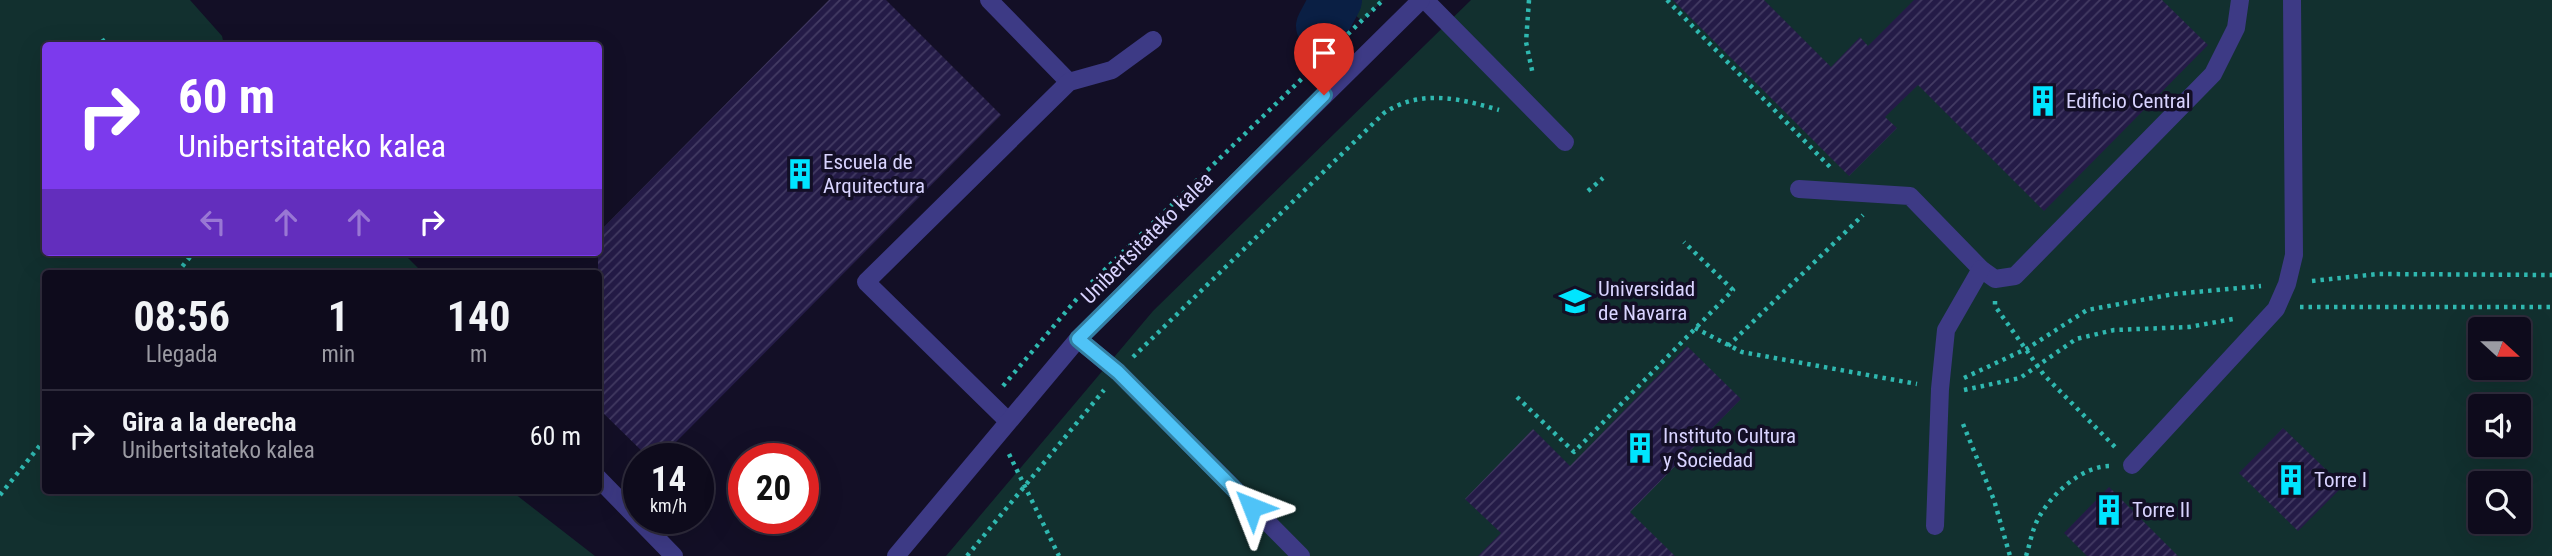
<!DOCTYPE html>
<html lang="es">
<head>
<meta charset="utf-8">
<style>
  body { margin:0; font-family:"Roboto Condensed",sans-serif; background:#171425; color:#f1f3f6; height:100vh; display:flex; flex-direction:column; font-size:26px; white-space:nowrap }
  * { box-sizing:border-box; margin:0 }
  p { font-size:23px; color:#9b9ba3 }
  .icon { flex:none; width:38px; height:38px; fill:none; stroke:currentColor; stroke-width:2; stroke-linecap:round; stroke-linejoin:round }
  .map { position:relative; flex:1; overflow:hidden }
  .side { position:absolute; left:42px; top:270px; width:560px; height:224px; display:flex; flex-direction:column; background:#0e0b1c; border-radius:7px; box-shadow:0 7px 28px #0002,0 0 0 2px #2e2b3b }
  .side>* { flex:none }
  .top-card { position:absolute; left:42px; top:42px; width:560px; height:214px; border-radius:7px; box-shadow:0 7px 28px #0002,0 0 0 2px #2e2b3b; background:#7c3aed; color:#fff; overflow:hidden }
  .needle { width:46px; rotate:111deg }
  .controls { position:absolute; left:2468px; top:317px; display:grid; gap:14px }
  .controls a { display:grid; place-items:center; width:63px; height:63px; border-radius:7px; background:#0e0b1c; box-shadow:0 7px 28px #0002,0 0 0 2px #2e2b3b; font-size:35px }
  .speed { position:absolute; left:623px; top:443px; display:flex; gap:14px; font-size:35px; font-weight:700; text-align:center }
  .speed>* { display:grid; place-content:center; width:91px; height:91px; border-radius:50%; background:#0e0b1c; box-shadow:0 7px 28px #0002,0 0 0 2px #2e2b3b; line-height:1 }
  .speed small { font-size:18px; font-weight:400 }
  .speed .limit { border:10px solid #d22; background:#fff; color:#111 }
  .pin { position:absolute; display:grid; place-items:center; width:60px; height:60px; color:#fff; margin:-72px -30px; border-radius:50% 50% 50% 0; rotate:-45deg; box-shadow:0 0 7px #0007 }
  .pin .icon { rotate:45deg }
  .me { position:absolute; width:77px; margin:-38px; rotate:315deg; stroke-linejoin:round; filter:drop-shadow(0 0 5px #0008) }
  .turn { display:flex; align-items:center; gap:24px; height:147px; padding:0 21px; font-size:32px }
  .turn .icon { width:91px; height:91px; stroke-width:2.5 }
  .turn b { display:block; font-size:49px; line-height:60px }
  .lanes { display:flex; align-items:center; height:66px; padding:0 21px; background:#0003; justify-content:center; gap:35px; direction:ltr }
  .lanes .off { opacity:.35 }
  .eta { display:flex; justify-content:space-evenly; align-items:center; height:119px; text-align:center }
  .eta b { font-size:42px; font-weight:700; line-height:49px }
  ul { padding:0; list-style:none }
  li { display:flex; align-items:center; gap:21px; height:91px; padding:0 21px; border-top:2px solid #2e2b3b }
  li div { flex:1 }
  li b { display:block; font-size:26px }
  li em { font-style:normal }
  .map>svg:first-child { display:block }
  .green { fill:#12302f; fill-rule:evenodd }
  .lines { fill:none; stroke-linecap:round; stroke-linejoin:round }
  .river { stroke:#0a1f44; stroke-width:52 }
  .building { fill:url(#building-hatch) }
  .path { stroke:#2fb8b0; stroke-width:4.5; stroke-dasharray:3.5 5; stroke-linecap:butt }
  .minor { stroke:#3d3a85; stroke-width:18 }
  .route-casing { stroke:#337fa1; stroke-width:18 }
  .route { stroke:#4fc3f7; stroke-width:12 }
  .labels { text-anchor:middle; stroke-width:7; stroke-linejoin:round; paint-order:stroke }
  .poi-label { font-size:21px; fill:#d9d4ff; stroke:#130f26; text-anchor:start }
  .street-label { font-size:21px; fill:#d9d4ff; stroke:#130f26 }
</style>
</head>
<body>
<div class="map">
<svg width="2552" height="556" viewBox="0 0 2552 556">
  <defs>
    <pattern id="building-hatch" width="6" height="6" patternUnits="userSpaceOnUse" patternTransform="scale(1.75)"><rect width="6" height="6" fill="#241b47"/><path d="M-1 1l2-2M0 6l6-6M5 7l2-2" fill="none" stroke="#433b63"/></pattern>
  </defs>
  <rect width="100%" height="100%" fill="#130f26"/>
  <g class="green">
    <polygon points="0,0 190,0 222,36 224,45 46,46 46,252 402,252 423,273 46,273 46,490 510,490 595,556 0,556"/>
    <polygon points="1345,0 1383,0 1362,21 1343,4"/>
    <path d="M1471,0H2552V556H946L1153,311ZM2480,329H2518V368H2480ZM2480,406H2518V444H2480ZM2480,483H2518V522H2480Z"/>
  </g>
  <g class="lines">
    <polyline class="river" points="1322,26 1336,0"/>
  </g>
  <g class="building">
    <polygon points="829,0 886,0 1001,115 660,458 649,458 598,408 598,233"/>
    <polygon points="1673,0 1764,0 1831,67 1860,37 1868,46 1914,0 2162,0 2208,45 2044,211 1918,85 1885,117 1897,128 1849,176"/>
    <polygon points="1687,346 1741,399 1630,512 1675,556 1478,556 1501,533 1465,499 1533,429 1570,466"/>
    <polygon points="2283,428 2343,486 2298,531 2239,473"/>
    <polygon points="2109,487 2178,556 2087,556 2064,533"/>
  </g>
  <g class="lines">
    <g class="path">
      <polyline points="1529,0 1526,42 1533,75"/>
      <polyline points="1667,0 1830,167"/>
      <polyline points="102,39 107,46"/>
      <polyline points="1588,191 1603,178"/>
      <polyline points="177,273 194,252"/>
      <polyline points="2312,281 2378,274 2552,275"/>
      <polyline points="1995,301 1995,306 2044,375 2117,449"/>
      <polyline points="2300,307 2552,307"/>
      <polyline points="1695,328 1742,352 1917,384"/>
      <polyline points="1728,346 1863,215"/>
      <path d="M1133,357L1384,113C1420,89 1459,98 1499,110"/>
      <polyline points="1964,378 2028,348 2087,310 2174,294 2261,286"/>
      <polyline points="1003,386 1086,288 1383,0"/>
      <polyline points="1964,390 2020,378 2076,339 2114,330 2189,327 2233,319"/>
      <polyline points="1517,397 1574,452 1733,290 1684,242"/>
      <polyline points="1963,424 1994,500 2010,556"/>
      <polyline points="1009,454 1059,556"/>
      <polyline points="0,495 46,438"/>
      <polyline points="967,556 1104,390"/>
      <path d="M2026,556C2030,544 2032,530 2038,519C2051,494 2082,466 2110,466"/>
    </g>
    <g class="minor">
      <polyline points="989,0 1069,82"/>
      <polyline points="1425,0 1565,142"/>
      <polyline points="1799,189 1910,196 1981,269 1995,279 2015,276 2213,74 2236,28 2240,0"/>
      <polyline points="1078,339 1118,372 1301,556"/>
      <polyline points="1008,421 866,282 1069,82 1112,70 1153,40"/>
      <polyline points="2132,465 2276,309 2287,284 2294,255 2292,0"/>
      <polyline points="598,478 674,556"/>
      <polyline points="1935,526 1940,389 1946,330 1981,269"/>
      <polyline points="896,556 1078,339 1421,0"/>
    </g>
  </g>
  <g class="lines">
    <defs>
      <polyline id="route" points="1252,507 1118,372 1078,339 1324,95"/>
    </defs>
    <use href="#route" class="route-casing"/>
    <use href="#route" class="route"/>
  </g>
  <defs>
    <symbol id="building-bare" viewBox="-9 -9 18 18"><path d="M-4-6H4V6H1V3H-1V6H-4ZM-2.5-4.3h1.7v1.8h-1.7ZM.8-4.3h1.7v1.8H.8ZM-2.5-1h1.7V.8h-1.7ZM.8-1h1.7V.8H.8Z" fill="#00e5ff" stroke="#130f26" stroke-width="2.5" paint-order="stroke"/></symbol>
    <symbol id="university-bare" viewBox="-9 -9 18 18"><path d="M0-5L7-2L0 1L-7-2ZM-4 1L0 2.5L4 1V4Q0 6-4 4Z" fill="#00e5ff" stroke="#130f26" stroke-width="2.5" paint-order="stroke"/></symbol>
  </defs>
  <g fill-rule="evenodd">
    <use href="#building-bare" x="2021" y="79" width="44" height="44"/>
    <use href="#building-bare" x="778" y="152" width="44" height="44"/>
    <use href="#university-bare" x="1553" y="279" width="44" height="44"/>
    <use href="#building-bare" x="1618" y="426" width="44" height="44"/>
    <use href="#building-bare" x="2269" y="458" width="44" height="44"/>
    <use href="#building-bare" x="2087" y="488" width="44" height="44"/>
  </g>
  <g class="labels">
    <g class="poi-label">
      <text x="2066" y="108">Edificio Central</text>
      <text x="823" y="169">Escuela de<tspan x="823" dy="24">Arquitectura</tspan></text>
      <text x="1598" y="296">Universidad<tspan x="1598" dy="24">de Navarra</tspan></text>
      <text x="1663" y="443">Instituto Cultura<tspan x="1663" dy="24">y Sociedad</tspan></text>
      <text x="2314" y="487">Torre I</text>
      <text x="2132" y="517">Torre II</text>
    </g>
    <g class="street-label">
      <text transform="translate(1147 238) rotate(-45)" y="7">Unibertsitateko kalea</text>
    </g>
  </g>
</svg>
<div class="controls">
<a><svg class="needle" viewBox="-14 -14 28 28"><path d="M0-13l5 13h-10z" fill="#e53935"/><path d="M0 13l5-13h-10z" fill="#9b9ba3"/></svg></a>
<a><svg class="icon" aria-label="sound" viewBox="0 0 24 24"><path d="M4 9h4l5-4v14l-5-4H4zM17 9q2 3 0 6"/></svg></a>
<a><svg class="icon" aria-label="search" viewBox="0 0 24 24"><circle cx="10" cy="10" r="6"/><path d="M15 15l6 6"/></svg></a>
</div>
<div class="speed"><div>14<small>km/h</small></div><div class="limit">20</div></div>
<div class="pin" style="left:1324px;top:95px;background:#d93025"><svg class="icon" aria-label="arrive" viewBox="0 0 24 24"><path d="M6 21V4h12l-3 4 3 4H6"/></svg></div>
<svg class="me" style="left:1252px;top:507px" viewBox="-20 -20 40 40"><path d="M0-17L14 15 0 8-14 15z" fill="#4fc3f7" stroke="#fff" stroke-width="4"/></svg>
<div class="top-card">
<div class="turn"><svg class="icon" aria-label="right" viewBox="0 0 24 24"><path d="M7 20v-9h11M14 6l5 5-5 5"/></svg><div><b>60 m</b>Unibertsitateko kalea</div></div>
<div class="lanes"><svg class="icon off" aria-label="left" viewBox="0 0 24 24"><path d="M17 20v-9H6M10 6l-5 5 5 5"/></svg><svg class="icon off" aria-label="ahead" viewBox="0 0 24 24"><path d="M12 20V5M6 11l6-6 6 6"/></svg><svg class="icon off" aria-label="ahead" viewBox="0 0 24 24"><path d="M12 20V5M6 11l6-6 6 6"/></svg><svg class="icon" aria-label="right" viewBox="0 0 24 24"><path d="M7 20v-9h11M14 6l5 5-5 5"/></svg></div>
</div>
<section class="side">
<div class="eta">
<div><b>08:56</b><p>Llegada</p></div>
<div><b>1</b><p>min</p></div>
<div><b>140</b><p>m</p></div>
</div>
<ul>
<li><svg class="icon" aria-label="right" viewBox="0 0 24 24"><path d="M7 20v-9h11M14 6l5 5-5 5"/></svg><div><b>Gira a la derecha</b><p>Unibertsitateko kalea</p></div><em>60 m</em></li>
</ul>
</section>
</div>
</body>
</html>
